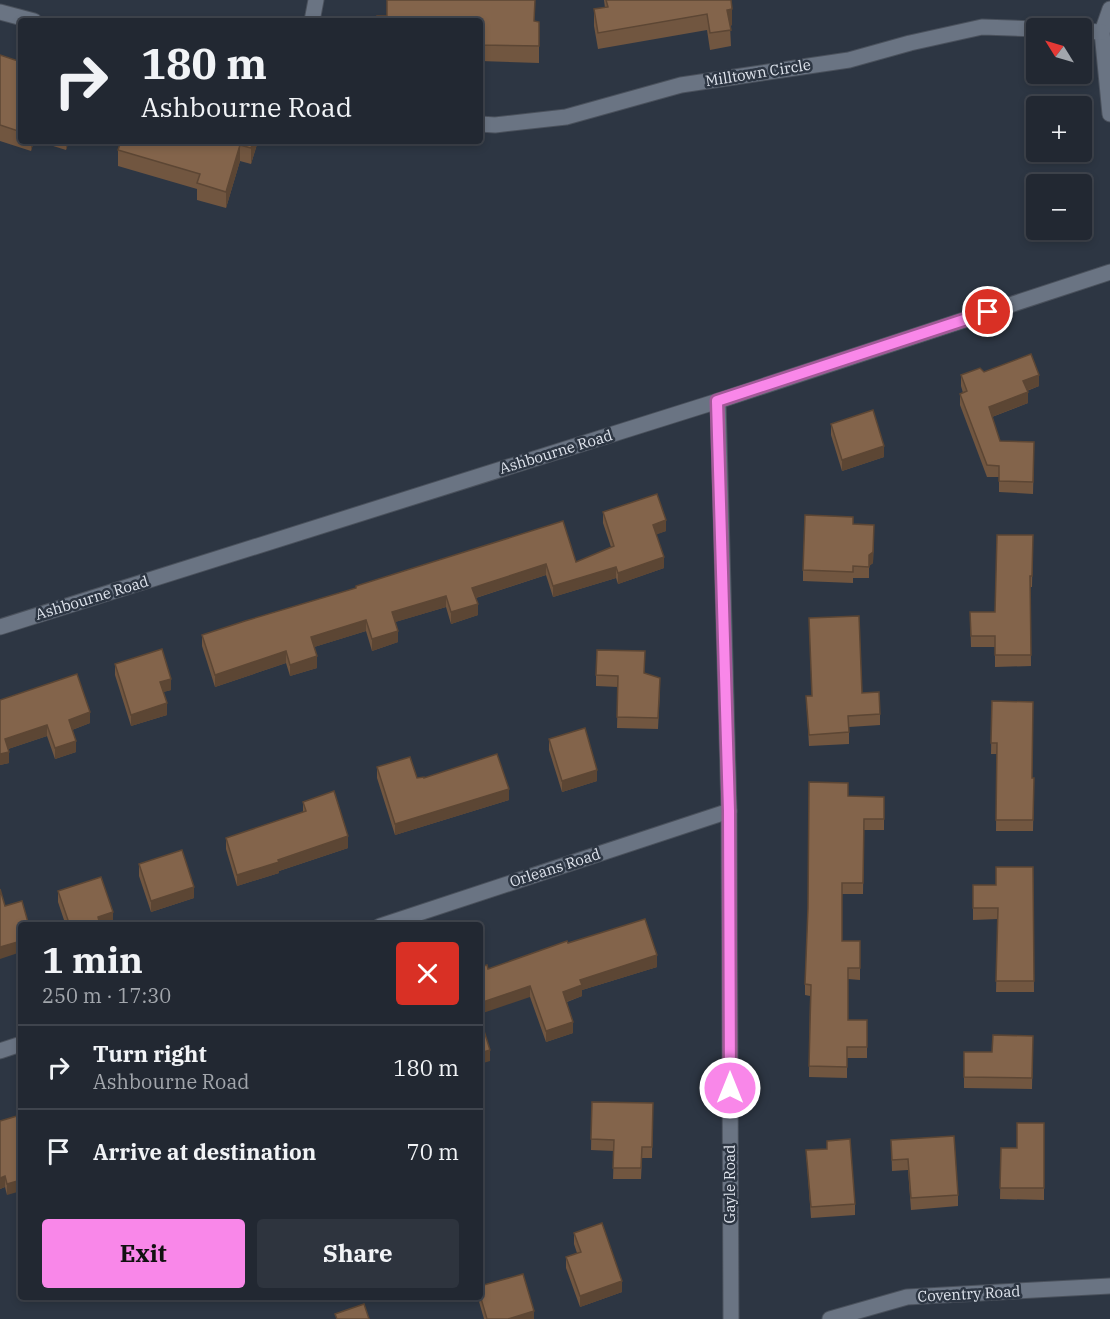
<!DOCTYPE html>
<html lang="en">
<head>
<meta charset="utf-8">
<style>
  body { margin:0; font-family:"IBM Plex Serif",serif; background:#2e343e; color:#f1f3f6; height:100vh; display:flex; flex-direction:column; font-size:22px; white-space:nowrap }
  * { box-sizing:border-box; margin:0 }
  p { font-size:20px; color:#a2a6ac }
  .icon { flex:none; width:33px; height:33px; fill:none; stroke:currentColor; stroke-width:2; stroke-linecap:round; stroke-linejoin:round }
  .map { position:relative; flex:1; overflow:hidden }
  .drawer { position:absolute; left:18px; top:922px; width:465px; height:378px; display:flex; flex-direction:column; background:#222832; border-radius:6px; box-shadow:0 3px 9px #0003,0 0 0 2px #3f444d }
  .drawer>* { flex:none }
  .banner { position:absolute; left:18px; top:18px; width:465px; height:126px; border-radius:6px; box-shadow:0 3px 9px #0003,0 0 0 2px #3f444d; background:#222832; color:#f1f3f6; overflow:hidden }
  .needle { width:39px; rotate:307deg }
  .tools { position:absolute; left:1026px; top:18px; display:grid; gap:12px }
  .tools a { display:grid; place-items:center; width:66px; height:66px; border-radius:6px; background:#222832; box-shadow:0 3px 9px #0003,0 0 0 2px #3f444d; font-size:30px }
  .pin { position:absolute; display:grid; place-items:center; width:51px; height:51px; color:#fff; margin:-26px; border:3px solid #fff; border-radius:50%; box-shadow:0 2px 6px #0007 }
  .me { position:absolute; width:66px; margin:-33px; rotate:0deg; stroke-linejoin:round; filter:drop-shadow(0 0 4px #0008) }
  .turn { display:flex; align-items:center; gap:21px; height:126px; padding:0 24px; font-size:27px }
  .turn .icon { width:78px; height:78px; stroke-width:2.5 }
  .turn b { display:block; font-size:42px; line-height:51px }
  .round { display:grid; place-items:center; flex:none; width:63px; height:63px; border-radius:6px; background:#2e343e }
  .overview { display:flex; align-items:center; justify-content:space-between; height:102px; padding:0 24px }
  h1 { font-size:36px; font-weight:700; line-height:45px }
  .primary-button { display:flex; gap:12px; margin-top:auto; padding:12px 24px }
  .primary-button a { flex:1; height:69px; border-radius:6px; background:#f987e9; color:#111; font-size:24px; font-weight:700; line-height:69px; text-align:center }
  .primary-button a+a { background:#2e343e; color:#f1f3f6 }
  ul { padding:0; list-style:none }
  li { display:flex; align-items:center; gap:18px; height:84px; padding:0 24px; border-top:2px solid #3f444d }
  li div { flex:1 }
  li b { display:block; font-size:22px }
  li em { font-style:normal }
  .map>svg:first-child { display:block }
  .lines { fill:none; stroke-linecap:round; stroke-linejoin:round }
  .minor-casing { stroke:#4a515c; stroke-width:17 }
  .tertiary-casing { stroke:#4a515c; stroke-width:17 }
  .minor { stroke:#6a7483; stroke-width:15 }
  .tertiary { stroke:#6a7483; stroke-width:15 }
  .wall { fill:#715640 }
  .shaded-wall { fill:#5c4634 }
  .building { fill:#83644b; stroke:#5c4634; stroke-width:1.5 }
  .route-casing { stroke:#a25897; stroke-width:15 }
  .route { stroke:#f987e9; stroke-width:10 }
  .labels { text-anchor:middle; stroke-width:5; stroke-linejoin:round; paint-order:stroke }
  .street-label { font-size:15px; fill:#e0e5ee; stroke:#2d3643 }
</style>
</head>
<body>
<div class="map">
<svg width="1110" height="1319" viewBox="0 0 1110 1319">
  <rect width="100%" height="100%" fill="#2d3643"/>
  <g class="lines">
    <defs>
      <g id="minor">
        <polyline points="1110,9 1102,32 1110,114"/>
        <polyline points="0,12 34,21"/>
        <polyline points="312,21 316,0"/>
        <polyline points="1082,31 1102,32"/>
        <polyline points="480,124 495,125 566,117 681,85 849,60 910,43 982,27 1036,29"/>
        <polyline points="718,401 729,811 731,1319"/>
        <polyline points="380,926 729,811"/>
        <polyline points="0,1051 21,1044"/>
        <polyline points="830,1319 907,1297 1110,1286"/>
      </g>
      <polyline id="tertiary" points="0,627 718,401 1110,272"/>
    </defs>
    <use href="#minor" class="minor-casing"/>
    <use href="#tertiary" class="tertiary-casing"/>
    <use href="#minor" class="minor"/>
    <use href="#tertiary" class="tertiary"/>
  </g>
  <g class="wall">
    <polygon points="604,0 731,0 732,25 730,26 731,46 710,50 707,30 598,49 594,26 594,9 605,8"/>
    <polygon points="480,21 539,22 539,63 480,61"/>
    <polygon points="0,55 21,62 21,141 34,141 31,151 0,141"/>
    <polygon points="37,141 69,141 66,150"/>
    <polygon points="258,141 251,164 240,161 226,208 197,200 197,189 118,166 118,150"/>
    <polygon points="984,372 1039,386 1027,391 1028,403 992,417 1000,441 1034,453 1033,494 999,492 999,477 987,477 960,405 960,394 963,393 961,386 961,375"/>
    <polygon points="831,424 884,457 842,471 831,435"/>
    <polygon points="603,512 666,531 656,534 664,568 618,584 616,578 553,597 546,575 476,598 478,615 451,624 446,607 395,622 398,642 372,651 366,631 314,647 317,668 290,676 286,663 215,687 202,646 202,635 356,589 356,586 576,562 611,547 603,523"/>
    <polygon points="853,524 874,536 873,563 869,566 869,578 853,578 853,583 803,581 803,570"/>
    <polygon points="1033,535 1032,587 1030,587 1031,666 995,667 995,647 971,647 970,612 995,612"/>
    <polygon points="115,664 171,690 163,692 167,715 131,726 115,675"/>
    <polygon points="644,673 660,689 658,729 617,728 618,687 596,686 596,675"/>
    <polygon points="862,693 880,714 880,725 849,727 849,744 809,746 806,696"/>
    <polygon points="0,700 90,723 72,730 76,752 55,759 47,736 8,749 9,763 0,765"/>
    <polygon points="992,701 1032,778 1034,778 1033,831 996,831 997,754 991,754"/>
    <polygon points="549,739 597,781 562,792 549,750"/>
    <polygon points="377,767 417,778 424,778 509,800 395,835 377,778"/>
    <polygon points="848,796 884,797 884,830 864,830 863,894 842,894 842,941 860,941 860,980 848,979 848,1020 867,1020 867,1058 847,1058 847,1078 809,1077 810,996 805,995 805,984"/>
    <polygon points="303,802 348,848 279,871 279,873 237,886 226,849 226,838 303,812"/>
    <polygon points="139,864 194,898 151,912 139,876"/>
    <polygon points="1033,867 1034,992 996,992 998,919 973,920 973,885 996,885"/>
    <polygon points="58,891 113,923 106,926 66,926 58,902"/>
    <polygon points="568,943 657,967 582,990 582,996 567,1002 573,1033 546,1042 530,997 488,969"/>
    <polygon points="1033,1036 1032,1089 964,1088 964,1052 992,1052"/>
    <polygon points="592,1102 653,1103 652,1158 642,1158 641,1179 613,1179 614,1151 591,1150"/>
    <polygon points="0,1121 21,1130 7,1195 5,1187 0,1189"/>
    <polygon points="1044,1123 1044,1200 1000,1199 1001,1148 1017,1148"/>
    <polygon points="891,1140 958,1195 958,1206 911,1210 908,1170 892,1171"/>
    <polygon points="827,1141 855,1204 855,1215 811,1218 806,1150 827,1149"/>
    <polygon points="574,1233 622,1292 580,1307 566,1268 566,1257 577,1253 574,1244"/>
    <polygon points="480,1286 534,1319 484,1319 478,1298 480,1298"/>
  </g>
  <g class="shaded-wall">
    <polygon points="732,9 732,25 727,26 727,10"/>
    <polygon points="31,141 34,141 31,151"/>
    <polygon points="66,141 69,141 66,150"/>
    <polygon points="253,141 258,141 251,164 251,148"/>
    <polygon points="240,145 240,161 226,208 226,192"/>
    <polygon points="1039,375 1039,386 1023,392 1023,381"/>
    <polygon points="1028,392 1028,403 989,418 989,407"/>
    <polygon points="884,446 884,457 842,471 842,460"/>
    <polygon points="666,520 666,531 653,536 653,525"/>
    <polygon points="874,525 873,563 869,566 869,578 869,555"/>
    <polygon points="664,557 664,568 618,584 618,573"/>
    <polygon points="546,564 546,575 472,599 472,588"/>
    <polygon points="616,567 616,578 553,597 553,586"/>
    <polygon points="446,596 446,607 392,623 392,612"/>
    <polygon points="478,604 478,615 451,624 451,612"/>
    <polygon points="366,620 366,631 311,648 311,637"/>
    <polygon points="398,631 398,642 372,651 372,639"/>
    <polygon points="286,651 286,663 215,687 215,675"/>
    <polygon points="317,656 317,668 290,676 290,665"/>
    <polygon points="171,679 171,690 160,693 160,682"/>
    <polygon points="167,703 167,715 131,726 131,715"/>
    <polygon points="90,712 90,723 69,731 69,720"/>
    <polygon points="47,725 47,736 5,750 5,739"/>
    <polygon points="76,741 76,752 55,759 55,748"/>
    <polygon points="9,752 9,763 0,765 0,754"/>
    <polygon points="597,770 597,781 562,792 562,781"/>
    <polygon points="509,789 509,800 395,835 395,824"/>
    <polygon points="348,836 348,848 279,871 279,873 237,886 237,875"/>
    <polygon points="194,887 194,898 151,912 151,901"/>
    <polygon points="113,912 113,923 106,926 98,926 98,917"/>
    <polygon points="21,941 21,952 0,959 0,947"/>
    <polygon points="657,955 657,967 582,990 582,996 563,1003 563,992 580,980"/>
    <polygon points="530,986 530,997 480,1014 480,1003"/>
    <polygon points="573,1022 573,1033 546,1042 546,1031"/>
    <polygon points="490,1050 490,1061 480,1064 480,1053"/>
    <polygon points="5,1176 5,1187 0,1189 0,1178"/>
    <polygon points="21,1180 21,1191 7,1195 7,1184"/>
    <polygon points="622,1281 622,1292 580,1307 580,1296"/>
    <polygon points="534,1311 534,1319 508,1319"/>
  </g>
  <g class="building">
    <polygon points="387,0 535,0 534,21 539,22 539,46 480,45 480,21 377,21 377,16 387,16"/>
    <polygon points="606,0 731,0 732,9 727,10 731,30 710,33 707,14 598,33 594,9 608,7"/>
    <polygon points="0,55 21,62 21,132 0,125"/>
    <polygon points="121,141 253,141 251,148 240,145 226,192 197,183 200,174 118,150"/>
    <polygon points="1031,354 1039,375 1023,381 1028,392 989,407 1000,441 1034,442 1033,482 999,481 999,466 987,465 960,394 967,391 961,375 980,368 984,372"/>
    <polygon points="873,410 884,446 842,460 831,424"/>
    <polygon points="657,494 666,520 653,525 664,557 618,573 616,567 553,586 546,564 472,588 478,604 451,612 446,596 392,612 398,631 372,639 366,620 311,637 317,656 290,665 286,651 215,675 202,635 245,621 356,588 356,586 563,521 576,562 614,546 603,512"/>
    <polygon points="805,515 853,517 853,524 874,525 873,552 869,555 869,567 853,566 853,572 803,570"/>
    <polygon points="997,535 1033,535 1032,576 1030,576 1031,655 995,655 995,636 971,636 970,612 995,612"/>
    <polygon points="859,616 862,693 879,692 880,714 848,716 849,732 809,735 806,696 812,696 809,618"/>
    <polygon points="162,649 171,679 160,682 167,703 131,715 115,664"/>
    <polygon points="597,650 645,651 644,673 660,678 658,718 617,717 618,676 596,675"/>
    <polygon points="77,674 90,712 69,720 76,741 55,748 47,725 5,739 9,752 0,754 0,700"/>
    <polygon points="992,701 1033,702 1032,778 1034,778 1033,820 996,820 997,743 991,743"/>
    <polygon points="585,728 597,770 562,781 549,739"/>
    <polygon points="497,754 509,789 395,824 377,767 410,757 417,778 424,777 424,778"/>
    <polygon points="809,782 848,783 848,796 884,797 884,819 864,819 863,883 842,883 842,941 860,941 860,968 848,968 848,1020 867,1020 867,1047 847,1047 847,1067 809,1066 811,985 805,984 808,908"/>
    <polygon points="334,791 348,836 278,860 279,862 237,875 226,838 306,811 303,802"/>
    <polygon points="182,850 194,887 151,901 139,864"/>
    <polygon points="996,867 1033,867 1034,981 996,981 998,908 973,908 973,885 996,885"/>
    <polygon points="101,877 113,912 98,917 100,925 98,926 70,926 58,891"/>
    <polygon points="0,889 5,906 22,901 29,926 21,926 21,941 0,947"/>
    <polygon points="645,919 657,955 580,980 582,985 563,992 573,1022 546,1031 530,986 480,1003 480,967 487,965 488,969 567,941 568,943"/>
    <polygon points="480,1018 490,1050 480,1053"/>
    <polygon points="993,1035 1033,1036 1032,1078 964,1077 964,1052 992,1052"/>
    <polygon points="592,1102 653,1103 652,1147 642,1147 641,1168 613,1168 614,1140 591,1139"/>
    <polygon points="17,1116 21,1130 21,1180 7,1184 5,1176 0,1178 0,1121"/>
    <polygon points="1017,1123 1044,1123 1044,1188 1000,1188 1001,1148 1017,1148"/>
    <polygon points="954,1136 958,1195 911,1198 908,1159 892,1160 891,1140"/>
    <polygon points="850,1139 855,1204 811,1207 806,1150 827,1149 827,1141"/>
    <polygon points="602,1223 622,1281 580,1296 566,1257 581,1252 574,1233"/>
    <polygon points="523,1274 534,1311 508,1319 487,1319 480,1295 480,1286"/>
    <polygon points="364,1304 369,1319 337,1319 335,1314"/>
  </g>
  <g class="lines">
    <defs>
      <polyline id="route" points="730,1088 729,811 717,401 988,312"/>
    </defs>
    <use href="#route" class="route-casing"/>
    <use href="#route" class="route"/>
  </g>
  <g class="labels">
    <g class="street-label">
      <text transform="translate(758 73) rotate(-9)" y="5">Milltown Circle</text>
      <text transform="translate(556 452) rotate(-17)" y="5">Ashbourne Road</text>
      <text transform="translate(92 598) rotate(-17)" y="5">Ashbourne Road</text>
      <text transform="translate(555 868) rotate(-18)" y="5">Orleans Road</text>
      <text transform="translate(730 1184) rotate(-90)" y="5">Gayle Road</text>
      <text transform="translate(969 1294) rotate(-3)" y="5">Coventry Road</text>
    </g>
  </g>
</svg>
<div class="tools">
<a><svg class="needle" viewBox="-14 -14 28 28"><path d="M0-13l5 13h-10z" fill="#e53935"/><path d="M0 13l5-13h-10z" fill="#a2a6ac"/></svg></a>
<a>+</a>
<a>−</a>
</div>
<div class="pin" style="left:988px;top:312px;background:#d93025"><svg class="icon" aria-label="arrive" viewBox="0 0 24 24"><path d="M6 21V4h12l-3 4 3 4H6"/></svg></div>
<svg class="me" style="left:730px;top:1088px" viewBox="-20 -20 40 40"><circle r="17" fill="#f987e9" stroke="#fff" stroke-width="3"/><path d="M0-11L8 9 0 5-8 9z" fill="#fff"/></svg>
<div class="banner">
<div class="turn"><svg class="icon" aria-label="right" viewBox="0 0 24 24"><path d="M7 20v-9h11M14 6l5 5-5 5"/></svg><div><b>180 m</b>Ashbourne Road</div></div>
</div>
<section class="drawer">
<div class="overview"><div><h1>1 min</h1><p>250 m · 17:30</p></div><a class="round" style="background:#d93025;color:#fff"><svg class="icon" aria-label="close" viewBox="0 0 24 24"><path d="M6 6l12 12M18 6L6 18"/></svg></a></div>
<ul>
<li><svg class="icon" aria-label="right" viewBox="0 0 24 24"><path d="M7 20v-9h11M14 6l5 5-5 5"/></svg><div><b>Turn right</b><p>Ashbourne Road</p></div><em>180 m</em></li>
<li><svg class="icon" aria-label="arrive" viewBox="0 0 24 24"><path d="M6 21V4h12l-3 4 3 4H6"/></svg><div><b>Arrive at destination</b></div><em>70 m</em></li>
</ul>
<div class="primary-button"><a>Exit</a><a>Share</a></div>
</section>
</div>
</body>
</html>
